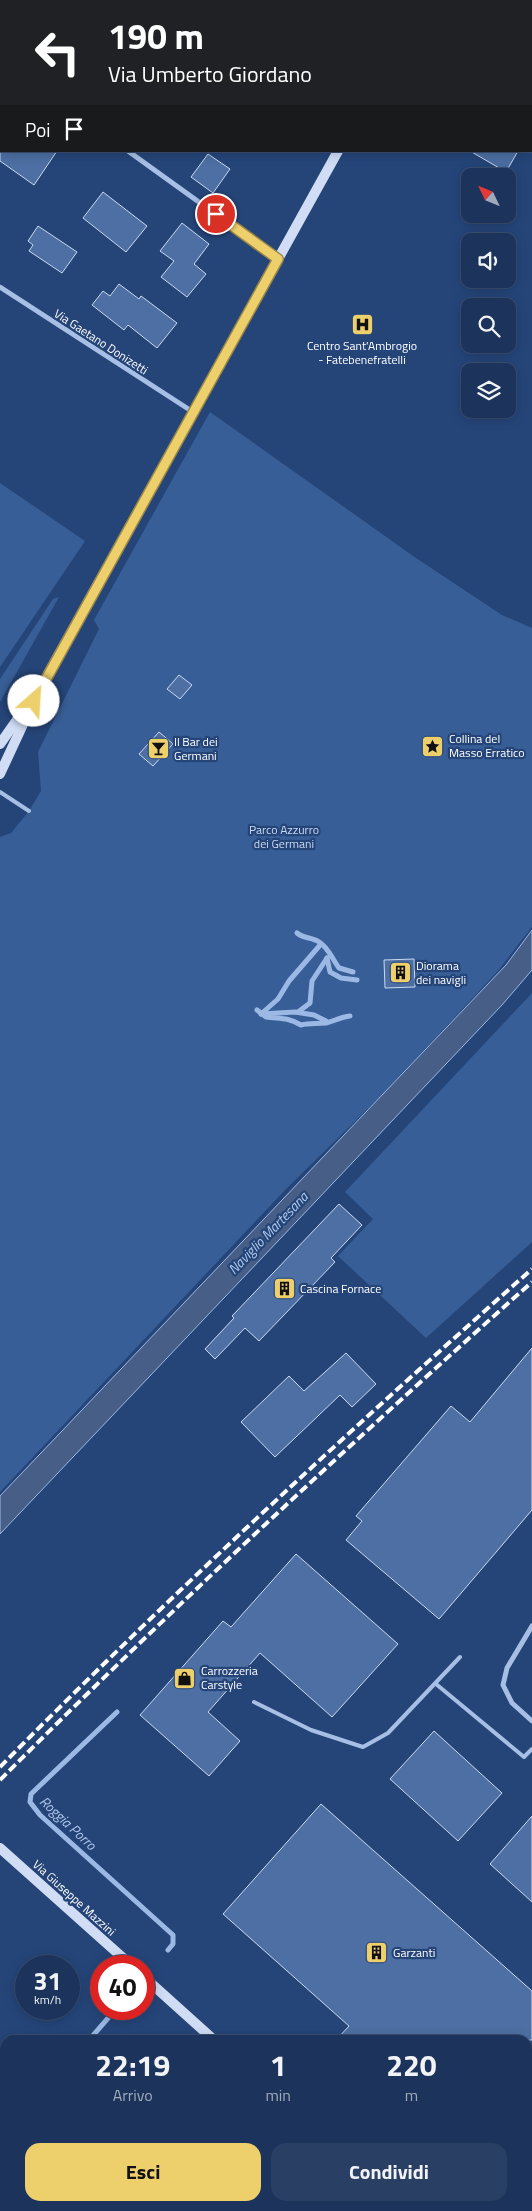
<!DOCTYPE html>
<html lang="it">
<head>
<meta charset="utf-8">
<style>
  body { margin:0; font-family:"Titillium Web",sans-serif; background:#293f64; color:#f1f3f6; height:100vh; display:flex; flex-direction:column; font-size:19px; white-space:nowrap }
  * { box-sizing:border-box; margin:0 }
  p { font-size:16px; color:#a0aabb }
  .icon { flex:none; width:28px; height:28px; fill:none; stroke:currentColor; stroke-width:2; stroke-linecap:round; stroke-linejoin:round }
  .map { position:relative; flex:1; overflow:hidden }
  .panel { position:absolute; left:0px; top:2035px; width:532px; height:176px; display:flex; flex-direction:column; background:#1c345b; border-radius:15px 15px 0 0; box-shadow:0 2px 12px #0003,0 0 0 1px #3a4f71 }
  .panel>* { flex:none }
  .top-card { position:absolute; left:0px; top:0px; width:532px; height:152px; box-shadow:0 2px 12px #0003,0 0 0 1px #3a4f71; background:#202124; color:#fff; overflow:hidden }
  .needle { width:32px; rotate:313deg }
  .fabs { position:absolute; left:461px; top:168px; display:grid; gap:10px }
  .fabs a { display:grid; place-items:center; width:55px; height:55px; border-radius:10px; background:#1c345b; box-shadow:0 2px 12px #0003,0 0 0 1px #3a4f71; font-size:25px }
  .speed { position:absolute; left:15px; top:1955px; display:flex; gap:10px; font-size:25px; font-weight:700; text-align:center }
  .speed>* { display:grid; place-content:center; width:65px; height:65px; border-radius:50%; background:#1c345b; box-shadow:0 2px 12px #0003,0 0 0 1px #3a4f71; line-height:1 }
  .speed small { font-size:12px; font-weight:400 }
  .speed .limit { border:8px solid #d22; background:#fff; color:#111 }
  .pin { position:absolute; display:grid; place-items:center; width:42px; height:42px; color:#fff; margin:-21px; border:2px solid #fff; border-radius:50%; box-shadow:0 1px 5px #0007 }
  .me { position:absolute; width:55px; margin:-28px; rotate:26deg; stroke-linejoin:round; filter:drop-shadow(0 0 4px #0008) }
  .turn { display:flex; align-items:center; gap:18px; height:105px; padding:0 25px; font-size:22px }
  .turn .icon { width:65px; height:65px; stroke-width:2.5 }
  .turn b { display:block; font-size:35px; line-height:42px }
  .then { display:flex; align-items:center; height:48px; padding:0 25px; background:#0003; gap:10px; font-size:19px }
  .eta { display:flex; justify-content:space-evenly; align-items:center; height:85px; text-align:center }
  .eta b { font-size:30px; font-weight:700; line-height:35px }
  .action { display:flex; gap:10px; margin-top:auto; padding:10px 25px }
  .action a { flex:1; height:58px; border-radius:15px; background:#edcf6c; color:#111; font-size:20px; font-weight:700; line-height:58px; text-align:center }
  .action a+a { background:#293f64; color:#f1f3f6 }
  .map>svg:first-child { display:block }
  .green { fill:#385e97 }
  .water { fill:#475f86; stroke:#9bb9e4 }
  .lines { fill:none; stroke-linecap:round; stroke-linejoin:round }
  .stream { stroke:#9bb9e4; stroke-width:5 }
  .building { fill:#4d6fa3; stroke:#cadaf3 }
  .lane { stroke:#a7bfe4; stroke-width:4 }
  .street { stroke:#a7bfe4; stroke-width:5 }
  .secondary { stroke:#d0ddf4; stroke-width:10 }
  .rail { stroke:#fff; stroke-width:4; stroke-dasharray:9 4; stroke-linecap:butt }
  .route-casing { stroke:#9a8746; stroke-width:12 }
  .route { stroke:#edcf6c; stroke-width:9 }
  .labels { text-anchor:middle; stroke-width:4.5; stroke-linejoin:round; paint-order:stroke }
  .street-label { font-size:12px; fill:#fff; stroke:#254579 }
  .poi-label { font-size:12px; fill:#fff; stroke:#254579; text-anchor:start }
  .park-label { font-size:12px; fill:#cadaf3; stroke:#254579 }
  .water-label { font-size:14px; font-style:italic; fill:#b2c9ec; stroke:#254579 }
</style>
</head>
<body>
<div class="map">
<svg width="532" height="2211" viewBox="0 0 532 2211">
  <rect width="100%" height="100%" fill="#254579"/>
  <g class="green">
    <polygon points="210,412 416,558 502,615 532,628 532,927 497,972 382,1095 287,1188 0,1492 0,837 11,833 29,811 41,791 38,752 99,629 94,620"/>
    <polygon points="0,483 85,541 0,667"/>
    <polygon points="59,597 0,702 0,679 53,599"/>
    <polygon points="532,993 532,1242 426,1338 338,1256 373,1219 345,1192"/>
  </g>
  <polygon class="water" points="532,930 532,970 502,1005 0,1534 0,1496 506,965"/>
  <g class="lines">
    <g class="stream">
      <path d="M297,933C304,939 312,937 319,942C329,948 332,959 339,968L353,972"/>
      <polyline points="327,958 330,972 341,978 357,980"/>
      <path d="M257,1010L266,1017C281,1019 287,1017 301,1025C309,1023 317,1024 326,1023C334,1021 341,1017 350,1016"/>
      <polyline points="298,1012 310,1003 312,981 327,958"/>
      <polyline points="261,1014 278,999 289,981 321,944"/>
      <polyline points="261,1014 295,1012 314,1015 326,1021"/>
      <polyline points="117,1712 31,1794 30,1802 40,1815 173,1935 173,1944 168,1950"/>
      <polyline points="89,2040 116,2009"/>
      <polyline points="0,2142 5,2136"/>
    </g>
  </g>
  <g class="building">
    <polygon points="0,151 57,151 34,185 0,161"/>
    <polygon points="470,151 518,151 506,172"/>
    <polygon points="208,154 230,169 213,193 191,177"/>
    <polygon points="103,192 147,226 126,252 83,218"/>
    <polygon points="182,223 209,244 194,264 206,274 187,297 161,277 174,261 160,251"/>
    <polygon points="38,226 77,252 62,273 29,251 33,245 28,241"/>
    <polygon points="119,284 139,299 141,296 177,323 157,348 128,325 124,330 92,305 103,291 110,296"/>
    <polygon points="179,675 192,685 180,699 167,689"/>
    <polygon points="159,732 173,744 153,766 139,754"/>
    <polygon points="414,959 415,987 385,988 384,960"/>
    <polygon points="339,1204 362,1225 331,1258 335,1262 259,1341 245,1328 215,1359 205,1349 234,1318 232,1316"/>
    <polygon points="532,1348 532,1510 439,1619 346,1540 362,1521 356,1516 451,1406 470,1422"/>
    <polygon points="346,1353 376,1384 352,1407 340,1395 275,1457 241,1422 289,1376 304,1391"/>
    <polygon points="296,1554 398,1644 332,1717 260,1653 208,1712 240,1741 209,1776 140,1715 223,1621 231,1627"/>
    <polygon points="434,1731 502,1793 458,1841 390,1779"/>
    <polygon points="321,1804 532,1991 532,2040 336,2040 349,2026 223,1914"/>
    <polygon points="532,1816 532,1902 490,1864"/>
  </g>
  <g class="lines">
    <g class="lane">
      <polyline points="0,792 29,811"/>
      <polyline points="436,1684 524,1757 532,1749"/>
      <polyline points="254,1702 311,1730 363,1747 388,1733 460,1657"/>
    </g>
    <g class="street">
      <polyline points="0,60 1,61"/>
      <polyline points="128,151 278,259"/>
      <polyline points="0,287 193,412"/>
      <polyline points="532,1626 507,1668 503,1685 512,1703 532,1721"/>
      <polyline points="528,2211 532,2206"/>
    </g>
    <g class="secondary">
      <polyline points="294,0 296,1"/>
      <polyline points="419,1 420,0"/>
      <polyline points="0,744 31,700"/>
      <polyline points="0,774 38,692 338,151"/>
      <polyline points="0,1848 132,1966"/>
      <polyline points="144,1977 214,2040"/>
      <polyline points="399,2206 404,2211"/>
    </g>
    <g class="rail">
      <path d="M0,1767C171,1594 350,1430 532,1269"/>
      <path d="M0,1780C172,1608 350,1444 532,1282"/>
    </g>
  </g>
  <g class="lines">
    <defs>
      <polyline id="route" points="34,701 278,259 216,214"/>
    </defs>
    <use href="#route" class="route-casing"/>
    <use href="#route" class="route"/>
  </g>
  <defs>
    <symbol id="hospital-square" viewBox="-11 -11 22 22"><rect x="-9" y="-9" width="18" height="18" rx="4" fill="#edcf6c" stroke="#254579"/><path d="M-5-5h3v3.5h4V-5h3V5h-3V1.5h-4V5h-3Z" fill="#111"/></symbol>
    <symbol id="sight-square" viewBox="-11 -11 22 22"><rect x="-9" y="-9" width="18" height="18" rx="4" fill="#edcf6c" stroke="#254579"/><path d="M0-6L1.8-2.2L6-1.7L2.9 1.2L3.7 5.4L0 3.3L-3.7 5.4L-2.9 1.2L-6-1.7L-1.8-2.2Z" fill="#111"/></symbol>
    <symbol id="bar-square" viewBox="-11 -11 22 22"><rect x="-9" y="-9" width="18" height="18" rx="4" fill="#edcf6c" stroke="#254579"/><path d="M-6-5H6L.8 .8V4.5H3.5V6h-7V4.5H-.8V.8Z" fill="#111"/></symbol>
    <symbol id="building-square" viewBox="-11 -11 22 22"><rect x="-9" y="-9" width="18" height="18" rx="4" fill="#edcf6c" stroke="#254579"/><path d="M-4-6H4V6H1V3H-1V6H-4ZM-2.5-4.3h1.7v1.8h-1.7ZM.8-4.3h1.7v1.8H.8ZM-2.5-1h1.7V.8h-1.7ZM.8-1h1.7V.8H.8Z" fill="#111"/></symbol>
    <symbol id="shop-square" viewBox="-11 -11 22 22"><rect x="-9" y="-9" width="18" height="18" rx="4" fill="#edcf6c" stroke="#254579"/><path d="M-5-2.5h2.3a2.7 3.5 0 0 1 5.4 0H5L5.5 6h-11ZM-1.5-2.5h3a1.5 2.3 0 0 0-3 0Z" fill="#111"/></symbol>
  </defs>
  <g fill-rule="evenodd">
    <use href="#hospital-square" x="350" y="312" width="25" height="25"/>
    <use href="#sight-square" x="420" y="734" width="25" height="25"/>
    <use href="#bar-square" x="146" y="736" width="25" height="25"/>
    <use href="#building-square" x="388" y="960" width="25" height="25"/>
    <use href="#building-square" x="272" y="1276" width="25" height="25"/>
    <use href="#shop-square" x="172" y="1666" width="25" height="25"/>
    <use href="#building-square" x="364" y="1940" width="25" height="25"/>
  </g>
  <g class="labels">
    <g class="street-label">
      <text transform="translate(101 342) rotate(33)" y="4">Via Gaetano Donizetti</text>
      <text transform="translate(74 1898) rotate(42)" y="4">Via Giuseppe Mazzini</text>
    </g>
    <g class="poi-label">
      <text x="362" y="350" text-anchor="middle">Centro Sant'Ambrogio<tspan x="362" dy="14">- Fatebenefratelli</tspan></text>
      <text x="449" y="743">Collina del<tspan x="449" dy="14">Masso Erratico</tspan></text>
      <text x="174" y="746">Il Bar dei<tspan x="174" dy="14">Germani</tspan></text>
      <text x="416" y="970">Diorama<tspan x="416" dy="14">dei navigli</tspan></text>
      <text x="300" y="1293">Cascina Fornace</text>
      <text x="201" y="1675">Carrozzeria<tspan x="201" dy="14">Carstyle</tspan></text>
      <text x="393" y="1957">Garzanti</text>
    </g>
    <g class="park-label">
      <text x="284" y="834">Parco Azzurro<tspan x="284" dy="14">dei Germani</tspan></text>
    </g>
    <g class="water-label">
      <text transform="translate(268 1233) rotate(-46)" y="5">Naviglio Martesana</text>
      <text transform="translate(68 1823) rotate(43)" y="5">Roggia Porro</text>
    </g>
  </g>
</svg>
<div class="fabs">
<a><svg class="needle" viewBox="-14 -14 28 28"><path d="M0-13l5 13h-10z" fill="#e53935"/><path d="M0 13l5-13h-10z" fill="#a0aabb"/></svg></a>
<a><svg class="icon" aria-label="sound" viewBox="0 0 24 24"><path d="M4 9h4l5-4v14l-5-4H4zM17 9q2 3 0 6"/></svg></a>
<a><svg class="icon" aria-label="search" viewBox="0 0 24 24"><circle cx="10" cy="10" r="6"/><path d="M15 15l6 6"/></svg></a>
<a><svg class="icon" aria-label="layers" viewBox="0 0 24 24"><path d="M12 4l9 5-9 5-9-5zM3 14l9 5 9-5"/></svg></a>
</div>
<div class="speed"><div>31<small>km/h</small></div><div class="limit">40</div></div>
<div class="pin" style="left:216px;top:214px;background:#d93025"><svg class="icon" aria-label="arrive" viewBox="0 0 24 24"><path d="M6 21V4h12l-3 4 3 4H6"/></svg></div>
<svg class="me" style="left:34px;top:701px" viewBox="-20 -20 40 40"><circle r="19" fill="#fff"/><path d="M0-13L10 11 0 6-10 11z" fill="#edcf6c"/></svg>
<div class="top-card">
<div class="turn"><svg class="icon" aria-label="left" viewBox="0 0 24 24"><path d="M17 20v-9H6M10 6l-5 5 5 5"/></svg><div><b>190 m</b>Via Umberto Giordano</div></div>
<div class="then">Poi<svg class="icon" aria-label="arrive" viewBox="0 0 24 24"><path d="M6 21V4h12l-3 4 3 4H6"/></svg></div>
</div>
<section class="panel">
<div class="eta">
<div><b>22:19</b><p>Arrivo</p></div>
<div><b>1</b><p>min</p></div>
<div><b>220</b><p>m</p></div>
</div>
<div class="action"><a>Esci</a><a>Condividi</a></div>
</section>
</div>
</body>
</html>
